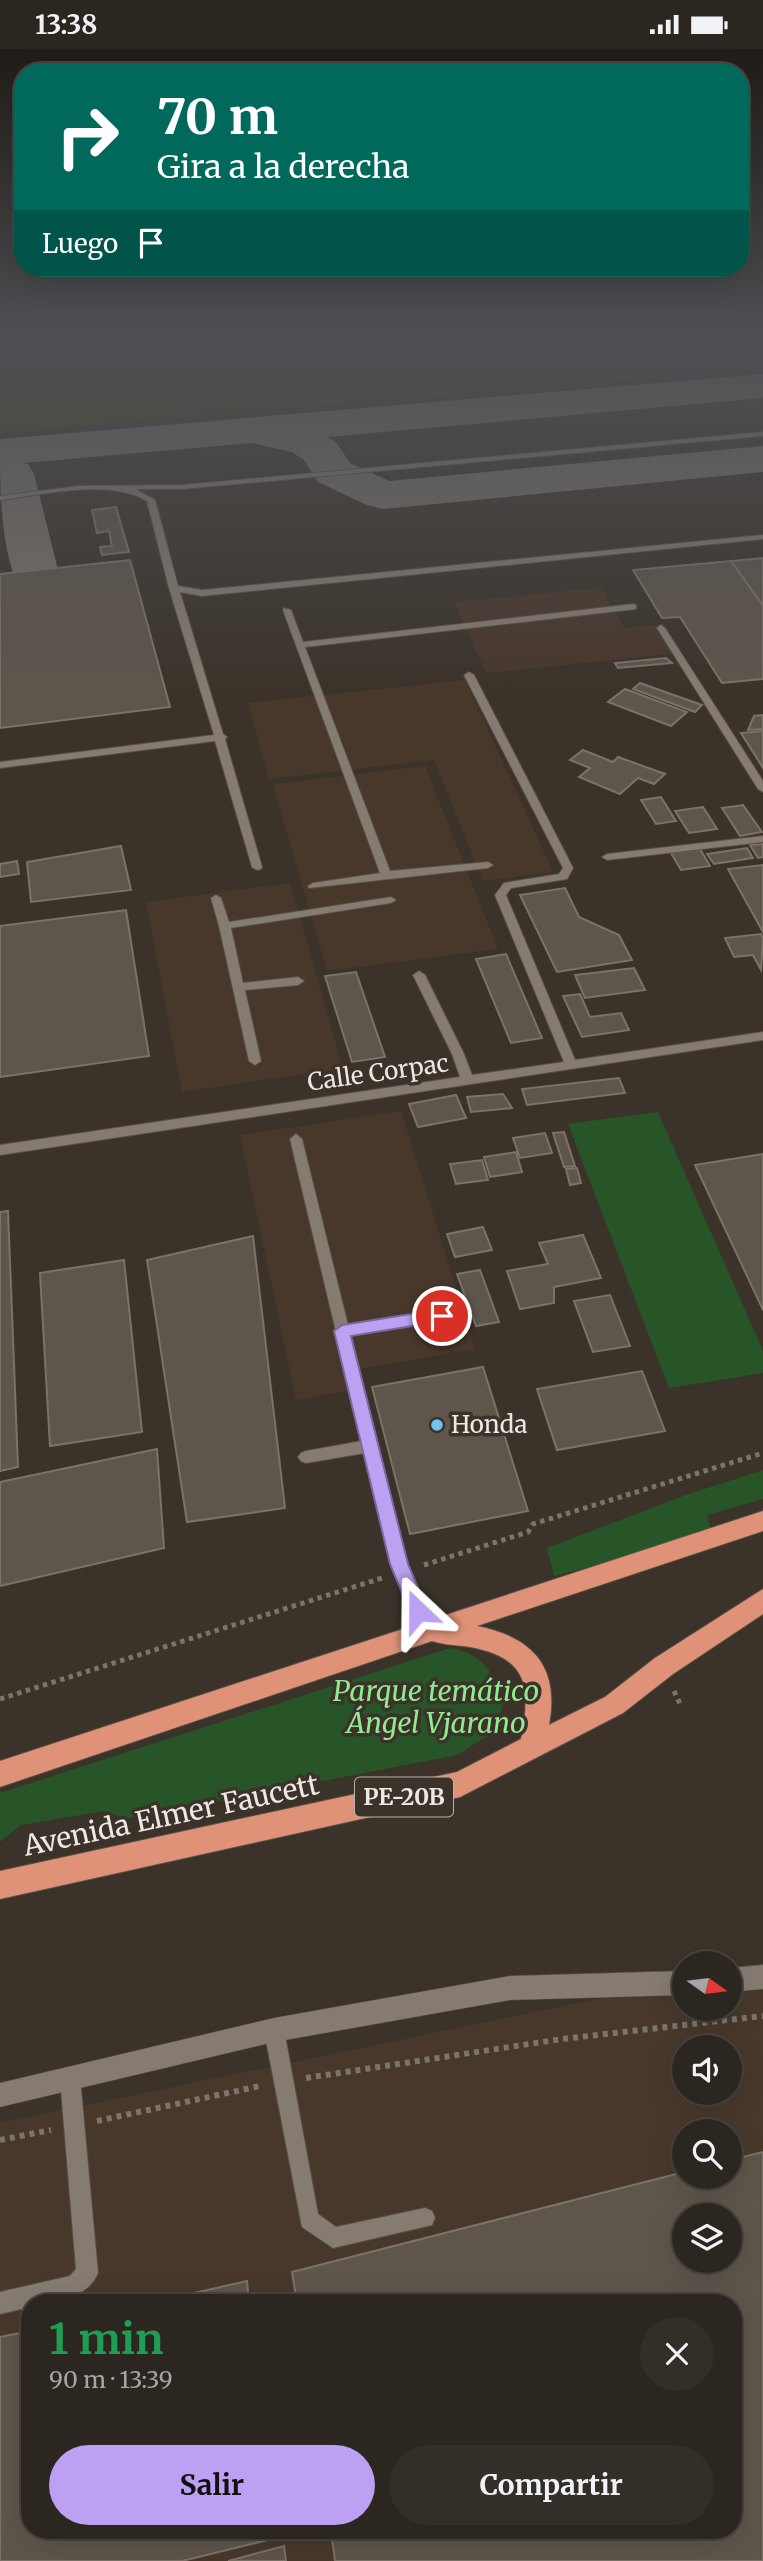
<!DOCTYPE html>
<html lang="es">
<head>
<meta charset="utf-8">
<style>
  body { margin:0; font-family:Merriweather,serif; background:#342e29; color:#f1f3f6; height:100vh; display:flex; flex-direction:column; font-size:26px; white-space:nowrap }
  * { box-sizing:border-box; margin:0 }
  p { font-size:23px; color:#a6a5a5 }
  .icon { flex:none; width:38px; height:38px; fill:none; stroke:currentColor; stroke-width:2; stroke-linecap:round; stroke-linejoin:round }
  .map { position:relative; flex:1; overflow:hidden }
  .drawer { position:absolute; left:21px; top:2245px; width:721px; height:245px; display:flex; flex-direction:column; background:#2c2620; border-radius:28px; box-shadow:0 7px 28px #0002,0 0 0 2px #48433e }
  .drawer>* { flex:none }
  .banner { position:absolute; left:14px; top:14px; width:735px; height:214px; border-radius:28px; box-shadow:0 7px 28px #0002,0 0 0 2px #48433e; background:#00695c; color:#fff; overflow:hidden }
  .needle { width:46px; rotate:104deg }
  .controls { position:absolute; left:672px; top:1902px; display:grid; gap:14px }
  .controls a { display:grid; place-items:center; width:70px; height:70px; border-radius:50%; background:#2c2620; box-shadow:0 7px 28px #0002,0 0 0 2px #48433e; font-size:35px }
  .pin { position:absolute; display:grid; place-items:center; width:60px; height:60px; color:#fff; margin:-30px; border:4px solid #fff; border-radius:50%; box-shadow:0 2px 7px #0007 }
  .me { position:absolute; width:77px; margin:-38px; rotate:337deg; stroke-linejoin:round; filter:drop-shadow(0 0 5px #0008) }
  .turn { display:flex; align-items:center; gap:24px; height:147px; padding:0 28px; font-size:32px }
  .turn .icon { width:91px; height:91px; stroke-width:2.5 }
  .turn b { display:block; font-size:49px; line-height:60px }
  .then { display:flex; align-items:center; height:66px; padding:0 28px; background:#0003; gap:14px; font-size:26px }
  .round { display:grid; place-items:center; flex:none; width:74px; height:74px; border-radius:37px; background:#342e29 }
  .head { display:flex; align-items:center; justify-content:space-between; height:119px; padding:0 28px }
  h1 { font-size:42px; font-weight:700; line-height:52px; color:#1e9e55 }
  .primary-button { display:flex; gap:14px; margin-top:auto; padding:14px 28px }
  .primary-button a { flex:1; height:80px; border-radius:42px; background:#bca0f2; color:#111; font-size:28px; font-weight:700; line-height:80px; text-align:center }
  .primary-button a+a { background:#342e29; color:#f1f3f6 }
  .status { display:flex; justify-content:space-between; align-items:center; height:49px; padding:0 35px; background:#2c2620; direction:ltr }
  .status svg { height:19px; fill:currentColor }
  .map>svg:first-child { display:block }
  .industrial { fill:#48382c; fill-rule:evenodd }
  .green { fill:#275527 }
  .sand { fill:#443c1b }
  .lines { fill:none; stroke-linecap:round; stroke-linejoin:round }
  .taxiway { fill:#787169; fill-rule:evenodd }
  .building { fill:#5e554b; stroke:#7b7268; stroke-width:2; fill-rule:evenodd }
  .lane-casing { stroke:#575048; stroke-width:2 }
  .secondary-casing { stroke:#575048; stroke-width:1 }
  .highway-casing { stroke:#575048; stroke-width:2 }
  .path-far1 { stroke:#7b746c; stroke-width:5; stroke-dasharray:4.5 4.5; stroke-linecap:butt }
  .path { stroke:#7b746c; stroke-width:6; stroke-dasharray:5 5; stroke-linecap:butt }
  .lane { fill:#857b71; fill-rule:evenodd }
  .secondary { fill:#857b71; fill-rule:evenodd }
  .highway { fill:#df9278; fill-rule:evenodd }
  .route { fill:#bca0f2; stroke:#7a689d; stroke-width:2 }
  .poi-dot { fill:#71c1f5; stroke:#3b332a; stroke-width:2.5 }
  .labels { text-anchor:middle; stroke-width:7; stroke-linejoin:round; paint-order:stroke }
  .shield { fill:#3b332a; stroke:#b8b2ac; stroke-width:2 }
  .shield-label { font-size:23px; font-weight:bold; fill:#ede8e3 }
  .street-label { font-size:24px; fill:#ede8e3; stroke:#3b332a }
  .poi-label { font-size:24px; fill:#ede8e3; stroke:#3b332a; text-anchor:start }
  .near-park-label { font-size:28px; font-style:italic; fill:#91ea8f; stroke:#3b332a }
  .near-street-label { font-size:28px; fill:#ede8e3; stroke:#3b332a }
</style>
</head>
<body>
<div class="status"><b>13:38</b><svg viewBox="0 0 49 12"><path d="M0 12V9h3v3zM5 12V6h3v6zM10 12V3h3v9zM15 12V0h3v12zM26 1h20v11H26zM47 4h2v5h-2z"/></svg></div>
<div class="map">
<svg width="763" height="2512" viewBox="0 0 763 2512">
  <rect width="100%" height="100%" fill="#3b332a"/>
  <g class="industrial">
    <polygon points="601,539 624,579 663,575 681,604 486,624 454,553"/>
    <polygon points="465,631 553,823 483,832 434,711 269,730 248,654"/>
    <polygon points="425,717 498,900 327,922 273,735"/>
    <polygon points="290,834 343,1019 182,1043 146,853"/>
    <polygon points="401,1062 475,1300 360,1320 364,1339 296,1351 240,1086"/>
    <path d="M763,1915V2512H0V2074L684,1932V1960H730V1922ZM684,1998H730V2044H684ZM684,2082H730V2128H684ZM684,2166H730V2212H684ZM30,2254H733V2482H30Z"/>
  </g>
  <g class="green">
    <polygon points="658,1063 763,1302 763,1324 669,1339 568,1075"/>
    <polygon points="763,1421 763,1450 707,1466 712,1487 554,1527 547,1499 686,1446"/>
    <path d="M450,1599C481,1604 495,1624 504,1652L495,1682L457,1706L126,1770L104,1762L21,1776L0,1793V1744Z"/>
  </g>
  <polygon class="sand" points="0,291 763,291 763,319 0,384"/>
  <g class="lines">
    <path class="taxiway" d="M763,325V349L327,388L336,393L350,414L389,432L763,397V423L383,460L367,456L318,433L304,411L292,403L252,394L23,414L28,415L34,425L58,521L50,531L33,536L16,531C0,494 0,433 0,390Z"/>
  </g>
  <g class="building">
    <polygon points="116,458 129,503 102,506 100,498 112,497 109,482 97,484 92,461"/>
    <polygon points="763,509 763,557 731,512"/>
    <polygon points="130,511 170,658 0,679 0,525"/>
    <polygon points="731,512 763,557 763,630 722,634 680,568 662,569 633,521"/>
    <polygon points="666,609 672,614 618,619 615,614"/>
    <polygon points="640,634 702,656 695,663 633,640"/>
    <polygon points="625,640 687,663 671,677 608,653"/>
    <polygon points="763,666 763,680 748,681 754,667"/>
    <polygon points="763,682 763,719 741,684"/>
    <polygon points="583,701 613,713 618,708 665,725 654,735 638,729 620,745 579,728 590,719 570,711"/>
    <polygon points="661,748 676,772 656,775 641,751"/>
    <polygon points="743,756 762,783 740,787 722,759"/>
    <polygon points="703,758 717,780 689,784 675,762"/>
    <polygon points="763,795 763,808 758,809 750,796"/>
    <polygon points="121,797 131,841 31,853 27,813"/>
    <polygon points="747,799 753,809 714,815 707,805"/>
    <polygon points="700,800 710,817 681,821 671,804"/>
    <polygon points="17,812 19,825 0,828 0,815"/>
    <polygon points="763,816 763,883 728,820"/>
    <polygon points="565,839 579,868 619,886 632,911 557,923 520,846"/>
    <polygon points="126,861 149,1007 0,1028 0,877"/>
    <polygon points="761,885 763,890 761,921 753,906 734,908 725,889"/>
    <polygon points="506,905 542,989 511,994 476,910"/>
    <polygon points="634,919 645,941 585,949 575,926"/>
    <polygon points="356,923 385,1008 352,1013 325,927"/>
    <polygon points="580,945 590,968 621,964 629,981 582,988 563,947"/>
    <polygon points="619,1029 625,1044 527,1056 522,1040"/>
    <polygon points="503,1045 512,1059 471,1063 467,1048"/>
    <polygon points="456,1046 466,1069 418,1078 409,1055"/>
    <polygon points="564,1083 575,1117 564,1118 553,1084"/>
    <polygon points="545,1084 552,1104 520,1109 513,1089"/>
    <polygon points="516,1103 522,1123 490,1128 484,1108"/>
    <polygon points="763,1105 763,1261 695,1116"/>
    <polygon points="482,1111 488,1131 456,1135 450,1115"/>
    <polygon points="577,1119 581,1134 570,1136 566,1120"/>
    <polygon points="8,1162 18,1418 0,1422 0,1163"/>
    <polygon points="483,1178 492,1201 455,1208 447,1185"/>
    <polygon points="583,1186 601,1229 554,1238 554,1254 520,1260 507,1222 548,1215 539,1194"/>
    <polygon points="253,1187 285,1459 187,1473 147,1211"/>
    <polygon points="124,1211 142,1383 50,1397 40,1224"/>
    <polygon points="480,1221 499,1273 476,1277 457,1225"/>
    <polygon points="610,1246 630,1297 593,1303 574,1252"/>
    <polygon points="483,1318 528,1462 410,1485 372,1338"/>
    <polygon points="642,1322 665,1382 557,1401 537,1340"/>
    <polygon points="157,1400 164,1499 0,1537 0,1433"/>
    <path d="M763,2103V2512H335L331,2482H733V2254H297L292,2223L684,2123V2128H730V2111ZM684,2166H730V2212H684Z"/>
    <polygon points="247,2232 249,2254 150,2254"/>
    <polygon points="30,2282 30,2482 275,2482 276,2489 182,2512 0,2512 0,2288"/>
    <polygon points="284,2497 286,2512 228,2512"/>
  </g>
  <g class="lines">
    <defs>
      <g id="lane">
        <path d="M763,383V387L182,440H135L155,451L178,537L202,541L763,486V490L202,547L180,543L223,685L227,688L225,690L262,818L261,820L257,821L252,818L215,692L0,719V713L214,686L169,539L147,452C109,429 43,446 0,451V447L79,437L182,436Z"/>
        <polygon points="633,555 636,556 636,560 305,598 390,822 488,813 493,816 488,819 309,839 308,837 313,834 380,824 283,561 284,559 291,561 303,593"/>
        <polygon points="661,576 665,579 763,732 763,743 758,740 657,579"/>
        <polygon points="469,623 474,626 573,819 567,830 511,839 506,846 575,1011 763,983 763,991 0,1106 0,1096 460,1028 452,1005 413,926 419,922 425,926 464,1005 472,1026 564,1013 495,846 504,834 559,825 563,819 464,626"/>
        <polygon points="763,787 763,793 607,811 602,808 607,805"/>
        <polygon points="216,846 221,849 229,873 391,848 396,851 391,854 231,879 243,934 298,928 304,932 298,936 245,941 261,1012 255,1016 249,1012 219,877 211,849"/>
        <polygon points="296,1085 302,1090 348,1276 442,1261 447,1263 449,1267 447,1271 442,1273 351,1286 407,1515 434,1582 432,1587 426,1589 420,1587 391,1515 365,1404 306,1414 301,1412 298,1408 301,1404 306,1402 362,1392 290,1090"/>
        <polygon points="274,1971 281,1974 284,1981 318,2165 336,2178 425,2159 432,2162 435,2169 432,2176 333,2199 302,2178 264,1981 267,1974"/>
        <path d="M70,2019L77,2022L80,2029L98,2224C87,2250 55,2254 30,2254V2258L0,2265V2243L70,2227L76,2220L60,2029L63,2022Z"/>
      </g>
      <g id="secondary">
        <polygon points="763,1916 763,1940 730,1943 730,1919"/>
        <polygon points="684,1922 684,1946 510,1951 274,1993 0,2058 0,2034 274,1969 510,1927"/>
      </g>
      <path id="highway" d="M763,1462V1482L477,1577C532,1588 560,1617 549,1676L605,1648L655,1609L763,1540V1565L673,1625L623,1664L460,1748L0,1850V1822L457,1723L521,1690C531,1638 529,1609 470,1598C457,1596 444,1596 432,1592L0,1738V1712Z"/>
    </defs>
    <use href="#lane" class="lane-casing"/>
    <use href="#secondary" class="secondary-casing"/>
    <use href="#highway" class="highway-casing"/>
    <g class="path-far1">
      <polyline points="424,1516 528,1483 533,1475 763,1404"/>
      <polyline points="674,1642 681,1657"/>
      <polyline points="0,1650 382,1529"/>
    </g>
    <g class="path">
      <polyline points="306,2029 562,1990 763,1967"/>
      <polyline points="97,2072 260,2037"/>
      <polyline points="0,2091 51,2081"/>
    </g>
    <use href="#lane" class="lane"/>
    <use href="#secondary" class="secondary"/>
    <use href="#highway" class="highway"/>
  </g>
  <linearGradient id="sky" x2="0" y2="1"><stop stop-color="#201c17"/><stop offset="0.45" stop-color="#4f5055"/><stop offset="1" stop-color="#4f5055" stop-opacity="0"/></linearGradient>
  <rect width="763" height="643" fill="url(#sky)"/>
  <polygon class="route" points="442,1260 450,1267 448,1271 351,1287 408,1515 428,1562 425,1568 418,1571 412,1568 390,1515 334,1282 342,1276"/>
  <circle class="poi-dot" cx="437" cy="1376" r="7"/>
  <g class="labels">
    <rect class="shield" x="355" y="1728.5" width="98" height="39" rx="5"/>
    <g class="shield-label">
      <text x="404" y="1756">PE-20B</text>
    </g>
    <g class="street-label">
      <text transform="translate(378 1024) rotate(-8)" y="8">Calle Corpac</text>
    </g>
    <g class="poi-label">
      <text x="451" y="1384">Honda</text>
    </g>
    <g class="near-park-label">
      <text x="436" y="1652">Parque temático<tspan x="436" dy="32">Ángel Vjarano</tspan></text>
    </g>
    <g class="near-street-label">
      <text transform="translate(171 1766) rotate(-12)" y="10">Avenida Elmer Faucett</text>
    </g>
  </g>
</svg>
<div class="controls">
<a><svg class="needle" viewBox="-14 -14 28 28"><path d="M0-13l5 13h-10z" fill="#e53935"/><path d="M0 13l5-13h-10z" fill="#a6a5a5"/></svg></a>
<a><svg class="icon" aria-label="sound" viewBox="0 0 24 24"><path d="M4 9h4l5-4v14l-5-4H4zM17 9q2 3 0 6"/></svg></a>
<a><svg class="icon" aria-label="search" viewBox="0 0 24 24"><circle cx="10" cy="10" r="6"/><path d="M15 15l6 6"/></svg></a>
<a><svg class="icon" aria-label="layers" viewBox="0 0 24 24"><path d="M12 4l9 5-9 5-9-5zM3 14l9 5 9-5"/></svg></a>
</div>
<div class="pin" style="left:442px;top:1267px;background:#d93025"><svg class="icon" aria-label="arrive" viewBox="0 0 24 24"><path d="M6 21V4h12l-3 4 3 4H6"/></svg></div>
<svg class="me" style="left:418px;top:1562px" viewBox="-20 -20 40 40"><path d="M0-17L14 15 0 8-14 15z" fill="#bca0f2" stroke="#fff" stroke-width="4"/></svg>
<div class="banner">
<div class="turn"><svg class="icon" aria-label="right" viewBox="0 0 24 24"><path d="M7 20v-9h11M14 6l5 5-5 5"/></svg><div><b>70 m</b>Gira a la derecha</div></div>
<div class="then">Luego<svg class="icon" aria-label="arrive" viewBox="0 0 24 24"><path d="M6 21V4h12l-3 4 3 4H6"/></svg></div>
</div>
<section class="drawer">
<div class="head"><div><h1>1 min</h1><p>90 m · 13:39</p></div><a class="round"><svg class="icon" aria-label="close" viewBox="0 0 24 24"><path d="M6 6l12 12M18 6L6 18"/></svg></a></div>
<div class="primary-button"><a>Salir</a><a>Compartir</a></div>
</section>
</div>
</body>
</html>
